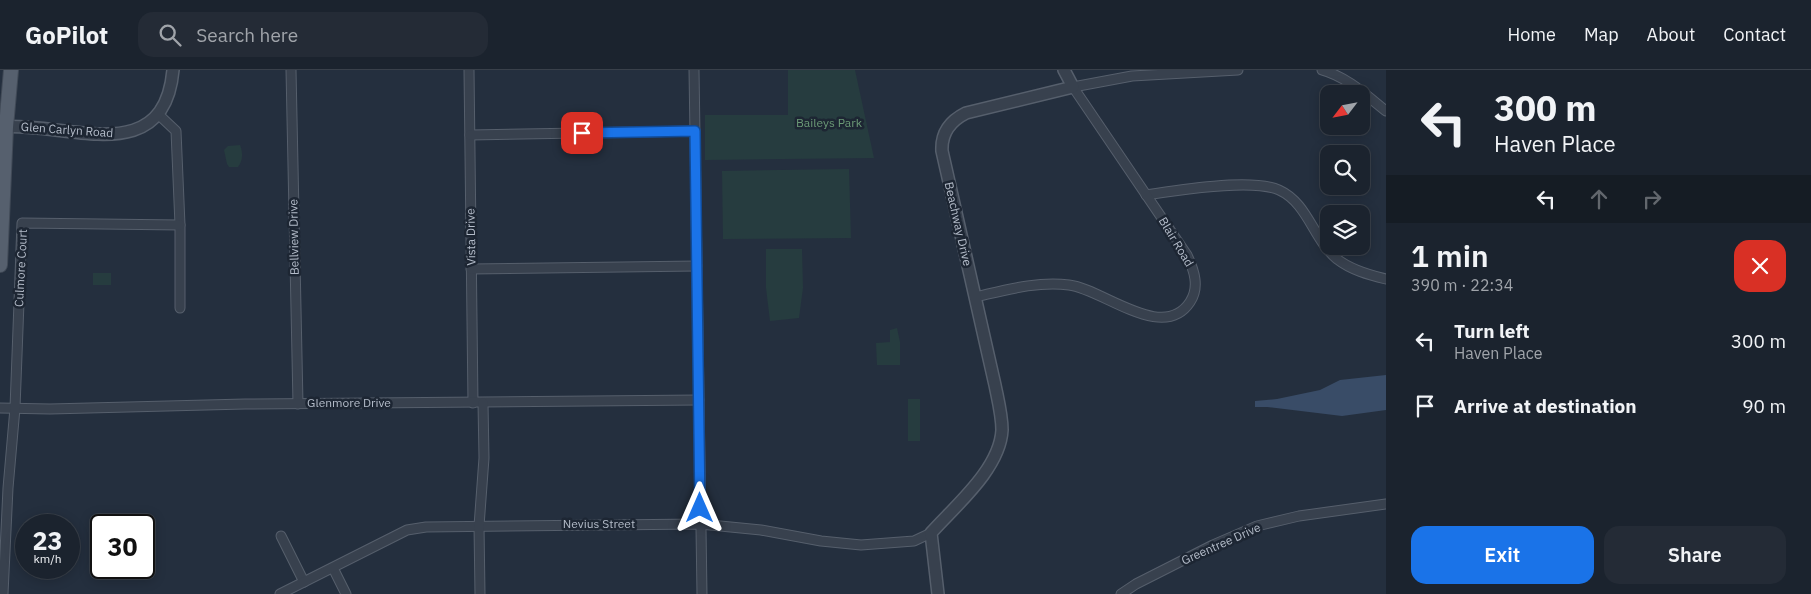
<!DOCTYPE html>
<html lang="en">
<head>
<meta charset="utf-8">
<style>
  body { margin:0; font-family:"IBM Plex Sans",sans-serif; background:#242b36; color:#f1f3f6; height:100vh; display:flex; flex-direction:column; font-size:19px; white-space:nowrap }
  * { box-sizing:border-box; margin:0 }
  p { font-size:16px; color:#a0a4aa }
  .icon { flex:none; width:28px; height:28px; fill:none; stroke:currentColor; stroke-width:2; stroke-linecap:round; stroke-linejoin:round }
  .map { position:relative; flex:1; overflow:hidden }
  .details { display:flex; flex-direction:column; background:#1b232e; width:425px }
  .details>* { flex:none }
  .top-card { background:#1b232e; color:#f1f3f6; overflow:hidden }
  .needle { width:32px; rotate:238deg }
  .controls { position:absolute; left:1320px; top:15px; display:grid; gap:10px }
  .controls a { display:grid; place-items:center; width:50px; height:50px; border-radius:10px; background:#1b232e; box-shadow:0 2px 12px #0003,0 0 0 1px #39404a; font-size:25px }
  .speed { position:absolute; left:15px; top:444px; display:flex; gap:10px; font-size:25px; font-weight:700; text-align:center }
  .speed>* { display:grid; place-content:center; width:65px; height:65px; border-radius:50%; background:#1b232e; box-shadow:0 2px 12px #0003,0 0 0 1px #39404a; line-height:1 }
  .speed small { font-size:12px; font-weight:400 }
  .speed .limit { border:2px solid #111; border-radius:8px; background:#fff; color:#111 }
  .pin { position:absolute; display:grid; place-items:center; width:42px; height:42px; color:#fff; margin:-21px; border-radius:10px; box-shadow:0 2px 8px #0006 }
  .me { position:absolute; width:55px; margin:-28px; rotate:0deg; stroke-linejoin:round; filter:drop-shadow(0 0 4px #0008) }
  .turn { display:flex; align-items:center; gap:18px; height:105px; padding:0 25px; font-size:22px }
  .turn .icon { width:65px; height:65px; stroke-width:2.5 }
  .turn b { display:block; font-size:35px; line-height:42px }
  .lanes { display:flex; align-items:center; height:48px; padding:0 25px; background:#0003; justify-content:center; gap:25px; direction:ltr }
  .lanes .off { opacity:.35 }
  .round { display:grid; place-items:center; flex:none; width:52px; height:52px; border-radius:15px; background:#242b36 }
  .headline { display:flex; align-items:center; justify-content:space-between; height:85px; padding:0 25px }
  h1 { font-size:30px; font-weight:600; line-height:38px }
  .action { display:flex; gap:10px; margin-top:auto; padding:10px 25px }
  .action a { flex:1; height:58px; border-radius:15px; background:#1a73e8; color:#fff; font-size:20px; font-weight:600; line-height:58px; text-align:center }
  .action a+a { background:#242b36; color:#f1f3f6 }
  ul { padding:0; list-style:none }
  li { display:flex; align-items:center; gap:15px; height:65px; padding:0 25px }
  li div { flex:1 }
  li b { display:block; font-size:19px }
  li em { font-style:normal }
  header { display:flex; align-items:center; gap:30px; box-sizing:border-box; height:70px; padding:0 25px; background:#1b232e; border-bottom:1px solid #39404a }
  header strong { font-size:24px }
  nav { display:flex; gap:28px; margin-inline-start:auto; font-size:18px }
  .search { width:350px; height:45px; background:#242b36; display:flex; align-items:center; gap:12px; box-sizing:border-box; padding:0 18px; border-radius:15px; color:#a0a4aa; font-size:19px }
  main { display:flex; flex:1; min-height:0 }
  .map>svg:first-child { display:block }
  .green { fill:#263c3f }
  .water { fill:#394c67 }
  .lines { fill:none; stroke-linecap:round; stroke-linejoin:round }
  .minor-casing { stroke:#565f6c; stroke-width:11 }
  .tertiary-casing { stroke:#565f6c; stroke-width:14 }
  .primary-casing { stroke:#414a57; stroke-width:16 }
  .minor { stroke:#38414e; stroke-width:9 }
  .tertiary { stroke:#38414e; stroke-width:11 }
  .primary { stroke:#56606e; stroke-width:14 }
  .route-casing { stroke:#114b97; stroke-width:12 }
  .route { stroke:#1a73e8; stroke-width:9 }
  .labels { text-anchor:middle; stroke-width:5; stroke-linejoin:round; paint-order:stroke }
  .park-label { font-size:12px; fill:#6b9a76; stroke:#1d2633 }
  .street-label { font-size:12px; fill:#b4bcc9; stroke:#1d2633 }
</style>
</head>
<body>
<header>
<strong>GoPilot</strong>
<div class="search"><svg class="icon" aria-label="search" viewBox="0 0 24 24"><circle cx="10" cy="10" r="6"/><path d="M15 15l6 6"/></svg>Search here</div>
<nav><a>Home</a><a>Map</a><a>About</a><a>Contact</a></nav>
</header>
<main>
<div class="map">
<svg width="1386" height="524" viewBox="0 0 1386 524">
  <rect width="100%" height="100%" fill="#242f3e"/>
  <g class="green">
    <polygon points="788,0 855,0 874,88 705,90 705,45 788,45"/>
    <path d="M240,75C243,82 243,91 238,97H229L227,94L224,80L228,76Z"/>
    <polygon points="849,99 851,168 723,169 722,101"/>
    <polygon points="766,179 802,179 803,218 799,248 770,251 766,218"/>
    <rect x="93" y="203" width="18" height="12"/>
    <polygon points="897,258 900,272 900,295 877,295 876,273 890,272 890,260"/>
    <rect x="908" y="329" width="12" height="42"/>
  </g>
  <polygon class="water" points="1386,305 1386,340 1342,346 1267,337 1255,337 1255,331 1277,329 1320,320 1340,310"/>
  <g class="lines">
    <defs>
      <g id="minor">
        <polyline points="291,0 298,334"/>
        <polyline points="469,0 473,333"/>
        <polyline points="694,0 702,524"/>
        <path d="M1322,0C1347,7 1366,25 1386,41"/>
        <polyline points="159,45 176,61 180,155 180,238"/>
        <polyline points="470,65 695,61"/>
        <path d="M1146,125C1177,120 1252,108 1279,120C1308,133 1313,169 1337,189C1351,200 1369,205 1386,209"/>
        <polyline points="471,199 697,196"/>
        <path d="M975,227C1006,220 1037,211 1069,215C1103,219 1163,273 1190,232C1200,217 1194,200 1187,185L1073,17L1132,6L1238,0"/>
        <polyline points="0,338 50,339 245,334 699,330"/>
        <polyline points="281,466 304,512"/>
        <polyline points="333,498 346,524"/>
        <polyline points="3,524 8,418 15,338 22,153 180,155"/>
        <polyline points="280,524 407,460 426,457 700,454 761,460 821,471 861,475 914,471 931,463"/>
        <polyline points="480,524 479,456 484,388 483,333"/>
        <polyline points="1121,524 1136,514 1213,475 1257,456 1299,446 1386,434"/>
      </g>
      <g id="tertiary">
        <path d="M0,57C65,51 164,101 173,0"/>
        <path d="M938,524L931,463C955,436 1000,399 1002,360C1002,345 998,330 995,315L942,81C941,63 950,51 966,43L1073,17L1064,0"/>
      </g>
      <polyline id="primary" points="0,195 6,57 11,0"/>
    </defs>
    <use href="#minor" class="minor-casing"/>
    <use href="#tertiary" class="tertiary-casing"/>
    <use href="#primary" class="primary-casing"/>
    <use href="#minor" class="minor"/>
    <use href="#tertiary" class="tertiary"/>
    <use href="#primary" class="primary"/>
  </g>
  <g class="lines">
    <defs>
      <polyline id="route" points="582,63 695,61 700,438"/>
    </defs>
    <use href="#route" class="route-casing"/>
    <use href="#route" class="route"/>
  </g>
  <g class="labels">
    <g class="park-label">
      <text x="829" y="57">Baileys Park</text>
    </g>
    <g class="street-label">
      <text transform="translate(67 60) rotate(4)" y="4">Glen Carlyn Road</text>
      <text transform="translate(958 154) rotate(77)" y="4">Beachway Drive</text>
      <text transform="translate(294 167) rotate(-91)" y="4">Bellview Drive</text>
      <text transform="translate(471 167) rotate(-91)" y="4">Vista Drive</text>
      <text transform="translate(1176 172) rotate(59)" y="4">Blair Road</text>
      <text transform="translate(21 198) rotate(-87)" y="4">Culmore Court</text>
      <text x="349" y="337">Glenmore Drive</text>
      <text x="599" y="458">Nevius Street</text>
      <text transform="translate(1221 474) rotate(-24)" y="4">Greentree Drive</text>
    </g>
  </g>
</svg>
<div class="controls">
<a><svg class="needle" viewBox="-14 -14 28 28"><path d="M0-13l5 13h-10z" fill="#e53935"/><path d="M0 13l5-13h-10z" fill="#a0a4aa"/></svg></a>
<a><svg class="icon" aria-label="search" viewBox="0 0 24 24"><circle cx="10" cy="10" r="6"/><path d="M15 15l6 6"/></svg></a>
<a><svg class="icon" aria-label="layers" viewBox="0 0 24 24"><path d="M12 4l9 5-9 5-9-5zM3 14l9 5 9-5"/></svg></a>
</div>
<div class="speed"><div>23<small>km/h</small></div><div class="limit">30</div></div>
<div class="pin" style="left:582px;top:63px;background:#d93025"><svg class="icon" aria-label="arrive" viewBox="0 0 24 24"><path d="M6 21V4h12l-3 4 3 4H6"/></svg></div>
<svg class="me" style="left:700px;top:438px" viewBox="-20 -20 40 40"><path d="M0-17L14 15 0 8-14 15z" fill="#1a73e8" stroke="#fff" stroke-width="4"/></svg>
</div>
<section class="details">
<div class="top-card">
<div class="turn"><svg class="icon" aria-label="left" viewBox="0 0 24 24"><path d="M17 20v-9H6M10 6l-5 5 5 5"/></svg><div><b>300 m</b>Haven Place</div></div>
<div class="lanes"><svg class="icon" aria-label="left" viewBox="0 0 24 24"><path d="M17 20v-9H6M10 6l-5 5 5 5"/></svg><svg class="icon off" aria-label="ahead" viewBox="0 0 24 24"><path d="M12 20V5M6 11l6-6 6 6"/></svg><svg class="icon off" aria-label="right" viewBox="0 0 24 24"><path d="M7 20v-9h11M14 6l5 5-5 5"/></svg></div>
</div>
<div class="headline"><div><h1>1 min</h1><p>390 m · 22:34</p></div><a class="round" style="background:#d93025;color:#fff"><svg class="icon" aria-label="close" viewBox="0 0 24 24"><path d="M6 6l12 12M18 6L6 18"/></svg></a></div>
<ul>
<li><svg class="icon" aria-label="left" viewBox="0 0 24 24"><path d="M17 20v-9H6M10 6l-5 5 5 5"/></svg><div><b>Turn left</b><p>Haven Place</p></div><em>300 m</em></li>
<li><svg class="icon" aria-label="arrive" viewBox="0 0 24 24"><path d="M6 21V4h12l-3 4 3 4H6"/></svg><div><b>Arrive at destination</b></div><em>90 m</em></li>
</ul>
<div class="action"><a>Exit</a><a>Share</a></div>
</section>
</main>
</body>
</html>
